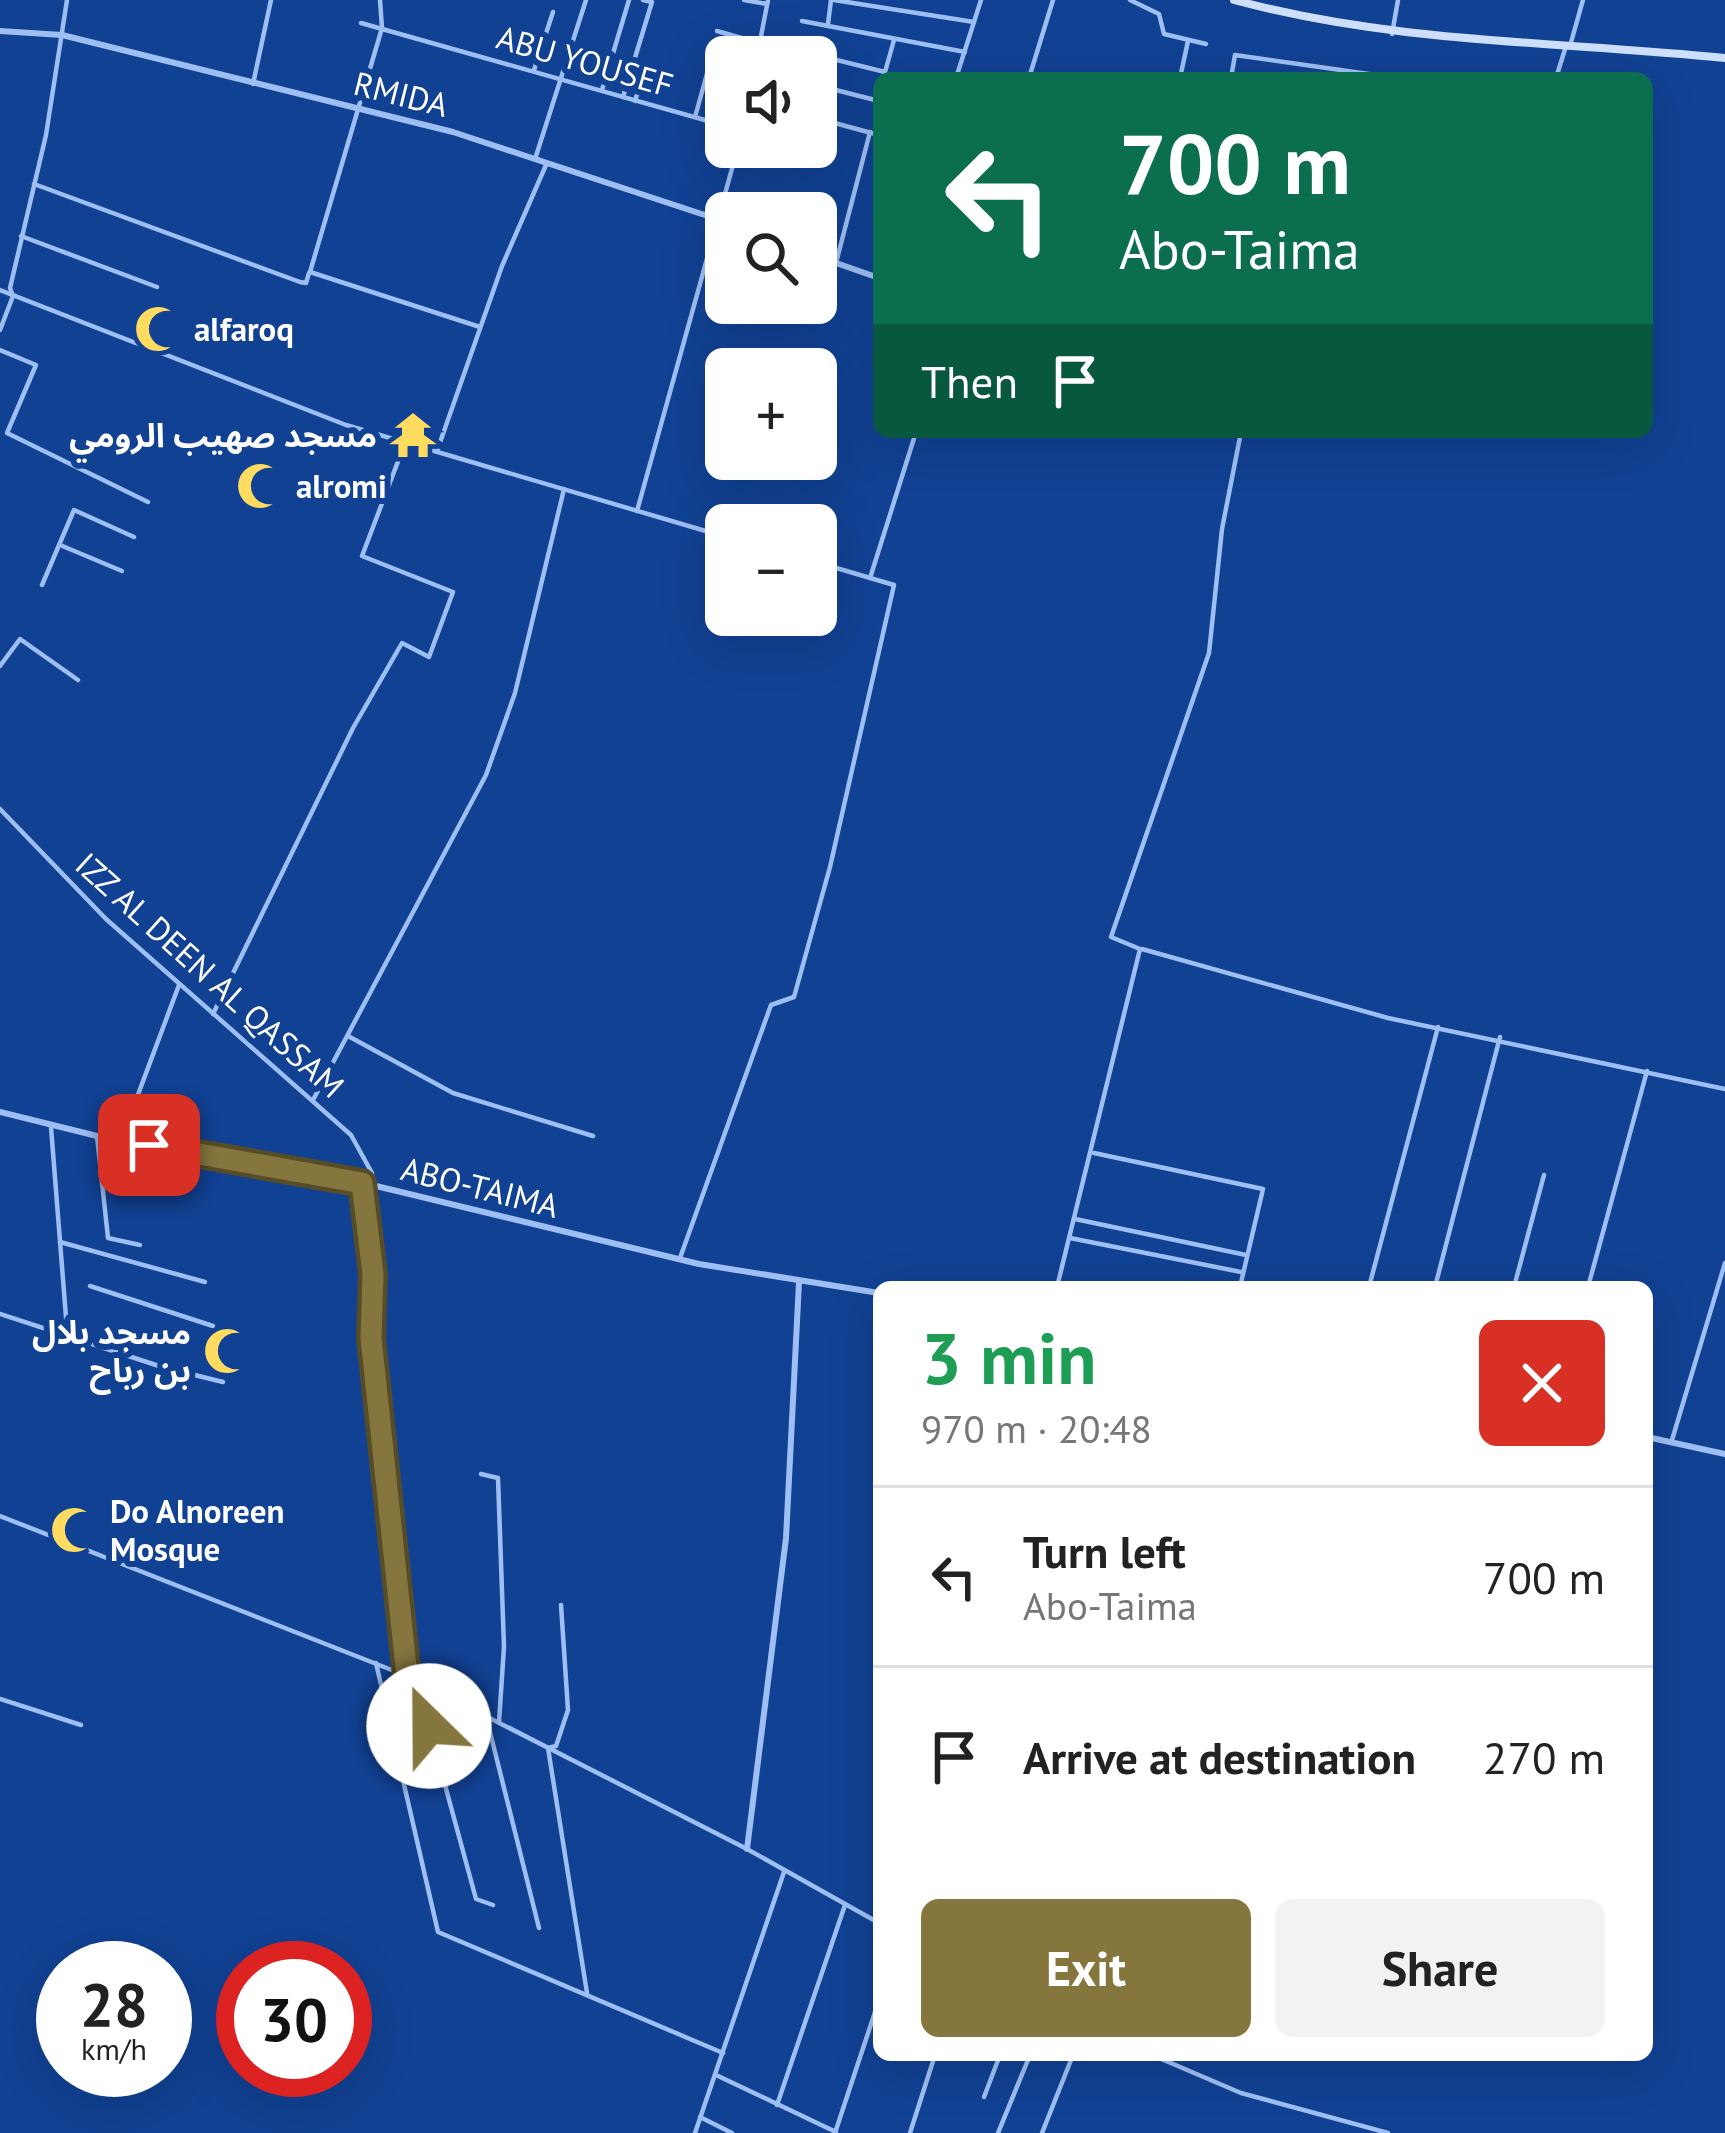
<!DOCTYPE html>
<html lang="en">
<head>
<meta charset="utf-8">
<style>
  body { margin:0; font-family:"PT Sans","Noto Sans Arabic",sans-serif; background:#f2f2f2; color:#222; height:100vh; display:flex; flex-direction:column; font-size:45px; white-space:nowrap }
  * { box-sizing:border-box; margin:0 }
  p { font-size:39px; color:#767676 }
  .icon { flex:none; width:66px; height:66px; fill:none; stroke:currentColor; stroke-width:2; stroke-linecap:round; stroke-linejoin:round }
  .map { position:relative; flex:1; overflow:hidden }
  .details { position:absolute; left:873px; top:1281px; width:780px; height:780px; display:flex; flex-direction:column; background:#fff; border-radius:18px; box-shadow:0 12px 48px #0002 }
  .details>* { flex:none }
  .banner { position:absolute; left:873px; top:72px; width:780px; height:366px; border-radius:18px; box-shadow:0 12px 48px #0002; background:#0b6e4f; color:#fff; overflow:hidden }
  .tools { position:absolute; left:705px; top:36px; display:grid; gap:24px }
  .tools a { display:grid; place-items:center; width:132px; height:132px; border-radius:18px; background:#fff; box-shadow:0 12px 48px #0002; font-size:60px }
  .speed { position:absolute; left:36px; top:1941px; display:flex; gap:24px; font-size:60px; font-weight:700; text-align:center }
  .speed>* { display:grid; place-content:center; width:156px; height:156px; border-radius:50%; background:#fff; box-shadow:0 12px 48px #0002; line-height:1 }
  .speed small { font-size:30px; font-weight:400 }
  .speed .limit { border:18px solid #d22; background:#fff; color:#111 }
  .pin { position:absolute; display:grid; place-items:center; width:102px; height:102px; color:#fff; margin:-51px; border-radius:24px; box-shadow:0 6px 18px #0006 }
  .me { position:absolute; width:132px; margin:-66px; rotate:337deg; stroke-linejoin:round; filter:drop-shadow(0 0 9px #0008) }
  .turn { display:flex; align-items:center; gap:42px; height:252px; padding:0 48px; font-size:54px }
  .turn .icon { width:156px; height:156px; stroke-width:2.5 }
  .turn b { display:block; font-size:84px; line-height:102px }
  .then { display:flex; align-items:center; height:114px; padding:0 48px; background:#0003; gap:24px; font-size:45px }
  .round { display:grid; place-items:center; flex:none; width:126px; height:126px; border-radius:18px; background:#f2f2f2 }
  .overview { display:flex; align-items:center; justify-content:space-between; height:204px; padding:0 48px }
  h1 { font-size:72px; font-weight:600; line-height:90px; color:#1e9e55 }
  .primary-button { display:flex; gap:24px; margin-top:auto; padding:24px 48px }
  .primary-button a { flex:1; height:138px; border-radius:18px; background:#85763e; color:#fff; font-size:48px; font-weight:600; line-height:138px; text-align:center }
  .primary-button a+a { background:#f2f2f2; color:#222 }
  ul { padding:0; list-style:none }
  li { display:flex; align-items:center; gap:36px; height:180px; padding:0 48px; border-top:3px solid #e0e0e0 }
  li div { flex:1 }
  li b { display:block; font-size:45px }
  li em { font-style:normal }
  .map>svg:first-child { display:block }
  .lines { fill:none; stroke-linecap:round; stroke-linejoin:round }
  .minor { stroke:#9ebff3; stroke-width:4.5 }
  .tertiary { stroke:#9ebff3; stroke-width:6 }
  .secondary { stroke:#cddffd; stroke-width:8 }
  .route-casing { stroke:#564d28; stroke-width:30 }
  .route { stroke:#85763e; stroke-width:21 }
  .labels { text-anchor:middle; stroke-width:12; stroke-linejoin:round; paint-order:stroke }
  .street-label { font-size:33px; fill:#fff; stroke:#114193 }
  .poi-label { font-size:33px; font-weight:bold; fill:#fff; stroke:#114193; text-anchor:start }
</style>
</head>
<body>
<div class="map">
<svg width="1725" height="2133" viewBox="0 0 1725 2133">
  <rect width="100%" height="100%" fill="#114193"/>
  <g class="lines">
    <g class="minor">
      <polyline points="380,0 382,28 310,272 480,327"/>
      <polyline points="744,0 767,4"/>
      <polyline points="834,0 974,22"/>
      <polyline points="1130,0 1159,14 1164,34 1206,44"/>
      <polyline points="802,21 965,52"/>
      <polyline points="361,23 726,126"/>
      <polyline points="828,24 831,0"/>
      <polyline points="717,31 759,43"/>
      <polyline points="1392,34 1398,0"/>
      <polyline points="760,41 885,72 894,40"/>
      <polyline points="1570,46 1583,0"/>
      <polyline points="712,49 744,57"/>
      <polyline points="757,57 768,0"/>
      <polyline points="534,70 553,12"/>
      <polyline points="956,78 981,0"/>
      <polyline points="1029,78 1053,0"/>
      <polyline points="1180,78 1188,41"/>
      <polyline points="1231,78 1235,55 1397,78"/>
      <polyline points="1556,78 1566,46"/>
      <polyline points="253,84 271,0"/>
      <polyline points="816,85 879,101"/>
      <polyline points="602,90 629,0"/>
      <polyline points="623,97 652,2 643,0"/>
      <polyline points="635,101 645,69"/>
      <polyline points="695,117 710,63"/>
      <polyline points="816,118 879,135"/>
      <polyline points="816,132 819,119"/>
      <polyline points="536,156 586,0"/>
      <polyline points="809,162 813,147"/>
      <polyline points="34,184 300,282 306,283 309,273"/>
      <polyline points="799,213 800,207"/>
      <polyline points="21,236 157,287"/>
      <polyline points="836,263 870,132"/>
      <polyline points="0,290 346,425 726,537"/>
      <polyline points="0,330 13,296 10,288 46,135 67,0"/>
      <polyline points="0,350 36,365 7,433 148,502"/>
      <polyline points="437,451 502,266 546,165"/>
      <polyline points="637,511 738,147"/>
      <polyline points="60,545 122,571"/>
      <polyline points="871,575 916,432"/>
      <polyline points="42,585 74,510 134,537"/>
      <polyline points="0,666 20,639 78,680"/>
      <polyline points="0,809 106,919 351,1135 372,1173 372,1185"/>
      <polyline points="1142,949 1388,1018 1725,1089"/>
      <polyline points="213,1014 353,728 402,643 429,657 453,592 362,556 405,443"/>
      <polyline points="348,1036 453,1093 593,1136"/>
      <polyline points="313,1100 486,775 515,693 564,489"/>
      <polyline points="51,1127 67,1330"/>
      <polyline points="97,1136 108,1238 140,1245"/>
      <polyline points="121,1140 179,985"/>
      <polyline points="1094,1153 1263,1189 1240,1287"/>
      <polyline points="362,1183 373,1274 371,1338 407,1676"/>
      <polyline points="1075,1219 1246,1255"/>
      <polyline points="1070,1238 1241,1272"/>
      <polyline points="60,1242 205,1282"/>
      <polyline points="680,1258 771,1005 794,997 830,867 894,585 816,562"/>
      <polyline points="90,1286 213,1326"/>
      <polyline points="1057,1287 1140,949 1111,937 1209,653 1222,529 1241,432"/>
      <polyline points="1369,1287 1438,1027"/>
      <polyline points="1435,1287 1500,1037"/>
      <polyline points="1514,1287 1544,1175"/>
      <polyline points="1588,1287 1647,1071"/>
      <polyline points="0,1314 162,1367 223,1382"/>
      <polyline points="1672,1440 1725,1263"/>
      <polyline points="481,1474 498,1478 504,1647 499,1722"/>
      <polyline points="0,1516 407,1676 747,1849 879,1923"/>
      <polyline points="561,1605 568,1710 556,1746 548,1748 587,1993"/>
      <polyline points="376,1663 438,1932 723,2053"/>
      <polyline points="417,1682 476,1899 493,1905"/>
      <polyline points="0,1699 81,1725"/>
      <polyline points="486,1716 539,1928"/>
      <polyline points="1152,2055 1241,2093 1388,2133"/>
      <polyline points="716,2075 836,2132"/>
      <polyline points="984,2097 1000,2055"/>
      <polyline points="777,2105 845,1905"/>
      <polyline points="700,2117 732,2133"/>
      <polyline points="695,2133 784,1872"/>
      <polyline points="835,2133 879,2000"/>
      <polyline points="910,2133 935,2055"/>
      <polyline points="998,2133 1030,2055"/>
      <polyline points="1042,2133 1073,2055"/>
    </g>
    <g class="tertiary">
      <polyline points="0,31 62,35 453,132 726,222"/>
      <polyline points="816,256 879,278"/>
      <polyline points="0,1112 97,1136 372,1185 699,1264 879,1293"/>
      <polyline points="1647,1437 1725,1454"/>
      <polyline points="747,1849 786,1538 799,1282"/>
    </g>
    <path class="secondary" d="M1234,0C1397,44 1558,41 1725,58"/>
  </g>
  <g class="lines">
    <defs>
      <polyline id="route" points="149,1145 362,1183 373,1274 371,1338 407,1676 417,1682 429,1726"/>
    </defs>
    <use href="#route" class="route-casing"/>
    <use href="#route" class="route"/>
  </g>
  <defs>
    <symbol id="mosque-bare" viewBox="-9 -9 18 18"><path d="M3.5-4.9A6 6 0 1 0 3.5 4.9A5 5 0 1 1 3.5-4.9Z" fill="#ffdc60" stroke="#114193" stroke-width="2.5" paint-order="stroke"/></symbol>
    <symbol id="temple-bare" viewBox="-9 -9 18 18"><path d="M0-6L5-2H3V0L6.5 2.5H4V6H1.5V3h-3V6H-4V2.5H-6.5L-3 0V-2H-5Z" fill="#ffdc60" stroke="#114193" stroke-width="2.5" paint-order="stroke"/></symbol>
  </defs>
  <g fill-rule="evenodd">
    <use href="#mosque-bare" x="125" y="296" width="66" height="66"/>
    <use href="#temple-bare" x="380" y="402" width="66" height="66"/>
    <use href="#mosque-bare" x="227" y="453" width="66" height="66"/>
    <use href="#mosque-bare" x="194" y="1318" width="66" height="66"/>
    <use href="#mosque-bare" x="41" y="1497" width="66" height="66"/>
  </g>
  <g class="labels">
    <g class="street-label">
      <text transform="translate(585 61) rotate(16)" y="12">ABU YOUSEF</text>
      <text transform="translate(401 94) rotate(14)" y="12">RMIDA</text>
      <text transform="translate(210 975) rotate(42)" y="12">IZZ AL DEEN AL QASSAM</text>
      <text transform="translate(480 1187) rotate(14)" y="12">ABO-TAIMA</text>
    </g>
    <g class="poi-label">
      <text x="194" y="341">alfaroq</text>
      <text x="377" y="447" text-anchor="end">مسجد صهيب الرومي</text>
      <text x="296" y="498">alromi</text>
      <text x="191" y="1344" text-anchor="end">مسجد بلال<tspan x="191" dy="38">بن رباح</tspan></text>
      <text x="110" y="1523">Do Alnoreen<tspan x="110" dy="38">Mosque</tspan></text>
    </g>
  </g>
</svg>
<div class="tools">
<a><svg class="icon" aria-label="sound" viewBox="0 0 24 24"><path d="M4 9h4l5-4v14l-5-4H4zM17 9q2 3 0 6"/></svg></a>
<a><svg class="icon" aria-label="search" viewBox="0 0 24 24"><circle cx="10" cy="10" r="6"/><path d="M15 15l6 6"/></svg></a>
<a>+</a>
<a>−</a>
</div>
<div class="speed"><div>28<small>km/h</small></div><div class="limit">30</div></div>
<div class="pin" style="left:149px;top:1145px;background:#d93025"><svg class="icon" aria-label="arrive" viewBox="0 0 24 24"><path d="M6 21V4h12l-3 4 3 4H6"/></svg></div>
<svg class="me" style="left:429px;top:1726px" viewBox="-20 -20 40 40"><circle r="19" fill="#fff"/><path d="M0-13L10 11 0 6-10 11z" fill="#85763e"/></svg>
<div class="banner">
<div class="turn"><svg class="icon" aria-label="left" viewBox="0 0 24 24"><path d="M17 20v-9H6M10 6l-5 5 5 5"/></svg><div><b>700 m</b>Abo-Taima</div></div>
<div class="then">Then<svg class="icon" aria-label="arrive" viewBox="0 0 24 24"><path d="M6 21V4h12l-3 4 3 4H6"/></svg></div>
</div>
<section class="details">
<div class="overview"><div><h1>3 min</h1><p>970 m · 20:48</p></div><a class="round" style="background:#d93025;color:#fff"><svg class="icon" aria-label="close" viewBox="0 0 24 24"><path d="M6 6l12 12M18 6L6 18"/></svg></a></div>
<ul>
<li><svg class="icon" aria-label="left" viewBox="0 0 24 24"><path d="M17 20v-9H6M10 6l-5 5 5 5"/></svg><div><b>Turn left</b><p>Abo-Taima</p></div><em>700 m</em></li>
<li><svg class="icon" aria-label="arrive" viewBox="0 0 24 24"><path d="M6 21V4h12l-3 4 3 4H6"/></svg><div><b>Arrive at destination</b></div><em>270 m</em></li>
</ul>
<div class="primary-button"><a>Exit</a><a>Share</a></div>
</section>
</div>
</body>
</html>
